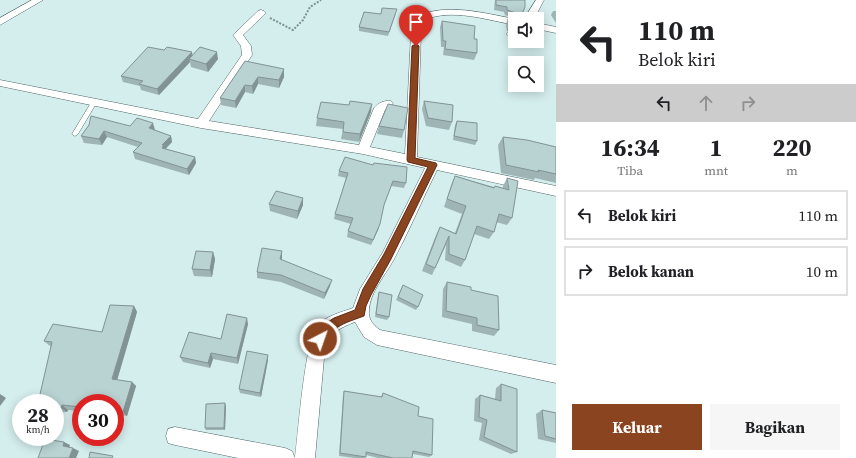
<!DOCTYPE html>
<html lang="id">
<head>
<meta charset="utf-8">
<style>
  body { margin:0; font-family:"Source Serif 4",serif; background:#f6f6f6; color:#202124; height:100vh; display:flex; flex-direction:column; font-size:15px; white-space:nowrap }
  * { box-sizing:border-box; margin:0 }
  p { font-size:13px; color:#757577 }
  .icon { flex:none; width:22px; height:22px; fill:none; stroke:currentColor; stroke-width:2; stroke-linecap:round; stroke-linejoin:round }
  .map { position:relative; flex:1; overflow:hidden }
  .panel { display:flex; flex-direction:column; background:#fff; width:300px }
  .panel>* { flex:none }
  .guide { background:#fff; color:#202124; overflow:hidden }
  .fabs { position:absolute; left:508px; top:12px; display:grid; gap:8px }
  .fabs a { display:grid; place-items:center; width:36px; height:36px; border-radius:0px; background:#fff; box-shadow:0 2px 10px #0003; font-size:20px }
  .speed { position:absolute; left:12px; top:394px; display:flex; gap:8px; font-size:20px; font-weight:700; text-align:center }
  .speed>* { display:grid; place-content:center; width:52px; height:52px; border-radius:50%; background:#fff; box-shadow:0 2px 10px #0003; line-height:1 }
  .speed small { font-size:10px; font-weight:400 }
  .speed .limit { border:6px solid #d22; background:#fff; color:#111 }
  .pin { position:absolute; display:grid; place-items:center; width:34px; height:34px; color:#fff; margin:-41px -17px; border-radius:50% 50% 50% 0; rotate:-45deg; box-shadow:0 0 4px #0007 }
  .pin .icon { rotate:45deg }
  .me { position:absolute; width:44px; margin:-22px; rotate:41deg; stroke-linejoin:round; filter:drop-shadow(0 0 3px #0008) }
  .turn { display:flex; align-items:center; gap:14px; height:84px; padding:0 16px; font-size:18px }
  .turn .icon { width:52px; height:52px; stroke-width:2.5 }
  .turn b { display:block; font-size:28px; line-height:34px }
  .lanes { display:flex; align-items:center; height:38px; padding:0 16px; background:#0003; justify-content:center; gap:20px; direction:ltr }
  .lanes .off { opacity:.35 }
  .eta { display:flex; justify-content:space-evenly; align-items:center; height:68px; text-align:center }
  .eta b { font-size:24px; font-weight:700; line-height:28px }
  .action { display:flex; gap:8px; margin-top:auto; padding:8px 16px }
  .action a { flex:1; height:46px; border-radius:0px; background:#8a441f; color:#fff; font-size:16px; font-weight:700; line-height:46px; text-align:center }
  .action a+a { background:#f6f6f6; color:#202124 }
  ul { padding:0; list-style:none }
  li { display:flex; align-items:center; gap:12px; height:50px; margin:0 8px 6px; padding:0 8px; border:2px solid #e0e0e0; border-radius:0px }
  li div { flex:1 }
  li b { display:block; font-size:15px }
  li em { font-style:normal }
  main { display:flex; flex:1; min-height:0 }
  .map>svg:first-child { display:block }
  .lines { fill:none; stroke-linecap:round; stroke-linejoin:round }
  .service-casing { stroke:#516767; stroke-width:1 }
  .minor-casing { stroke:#516767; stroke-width:1 }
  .path { stroke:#7f9090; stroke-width:2; stroke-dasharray:2 1.5; stroke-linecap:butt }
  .service { fill:#fff; fill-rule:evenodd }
  .minor { fill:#fff; fill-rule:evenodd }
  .wall { fill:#9fb5b5 }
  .shaded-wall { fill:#829393 }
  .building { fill:#b9d2d2; stroke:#829393 }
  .route { fill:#8a441f; stroke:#5a2c14 }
</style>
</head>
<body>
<main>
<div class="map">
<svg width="556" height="458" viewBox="0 0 556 458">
  <rect width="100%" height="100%" fill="#d4eded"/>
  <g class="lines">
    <defs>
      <polygon id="service" points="94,100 97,102 78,134 75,136 73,135 72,134 92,101"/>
      <g id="minor">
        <polygon points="32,0 43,0 0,25 0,18"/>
        <polygon points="536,0 544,0 534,19 524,19"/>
        <path d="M261,10L264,11L266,13L264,15L243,35L251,46L252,55L209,121L359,145L374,108C378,103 385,100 391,101L393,104L385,110L370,147L405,154L411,33L417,16C448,3 483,13 515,19V25C487,20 452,8 424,20L421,33L417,157L556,186V196L437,170C422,200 409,232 393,261C384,277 370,292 369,310C368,319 373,325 380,330L556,365V383L377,345L364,337L355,322C340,328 331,332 325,347L315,458H295C298,434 305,340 317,326C325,316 342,312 353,308L360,289L383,252L425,168L363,154L201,128L0,86V80L198,119L242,55L241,46L233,35L258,11Z"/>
        <polygon points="537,23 556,27 556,33 537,29"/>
        <polygon points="515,30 515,36 511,37 506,34 508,32"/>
        <polygon points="175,427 285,448 292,451 295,458 238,458 175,445 168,443 166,436 168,429"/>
      </g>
    </defs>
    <use href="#service" class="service-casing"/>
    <use href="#minor" class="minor-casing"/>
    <polyline class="path" points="270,18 293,30 303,20 310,7 321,0"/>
    <use href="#service" class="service"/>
    <use href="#minor" class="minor"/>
  </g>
  <g class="wall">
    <polygon points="495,0 525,0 520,19 516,19 505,15 504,12 494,10"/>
    <polygon points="553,11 556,11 556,23 551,15"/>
    <polygon points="396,13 388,36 359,31 359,27 381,14"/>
    <polygon points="508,19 515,20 515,29 507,31 506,25"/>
    <polygon points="442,21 474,39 477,53 474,60 443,55 444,47 441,47 440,27"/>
    <polygon points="193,55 218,59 208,72 191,67 190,62 159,95 141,90 140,86 123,82 121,76"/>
    <polygon points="245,61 284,77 279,88 258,84 253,94 245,92 236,108 221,105 220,98"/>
    <polygon points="424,101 452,122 449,130 426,126 422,109"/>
    <polygon points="371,112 359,142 341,139 343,129 316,126 317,118"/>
    <polygon points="457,121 477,141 475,145 453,140 455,125"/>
    <polygon points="89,125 130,126 155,130 171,136 172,142 166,149 195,157 196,163 189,175 135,159 133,152 138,147 107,137 102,145 84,143 81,136"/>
    <polygon points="379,126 404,130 402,138 377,134"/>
    <polygon points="503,137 556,147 556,183 535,178 534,180 501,173 498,145"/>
    <polygon points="339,171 406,183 404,188 391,186 383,207 378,230 371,245 347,237 348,231 351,224 334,219 335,214 346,178 338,176"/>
    <polygon points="455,176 494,187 495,186 503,188 503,186 507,178 512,218 507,225 496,222 494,232 489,239 474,234 465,260 461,267 445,260 446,245 432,275 422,271 436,235 440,227 455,233 462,214 444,207 452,183"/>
    <polygon points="303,198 303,205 297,219 270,211 269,204"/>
    <polygon points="213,252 215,259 212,277 194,276 192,269"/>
    <polygon points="282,258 282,260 330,286 324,299 281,282 257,278 257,272"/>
    <polygon points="447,282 471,290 499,330 494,336 472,331 472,324 442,317 443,289"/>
    <polygon points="403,285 418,307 416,310 396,300"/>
    <polygon points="379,292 389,317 387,320 375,317 378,295"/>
    <polygon points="134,306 137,312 117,380 132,382 136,386 127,416 115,414 115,403 81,403 81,411 68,410 67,412 55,413 55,403 51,346 50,346 44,341 102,332"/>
    <polygon points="248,324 238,364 213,359 210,368 183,362 180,357 221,339"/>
    <polygon points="268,355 268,360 261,397 240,393 239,389"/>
    <polygon points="501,384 517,452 511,454 479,440 482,423 474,421 475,399 480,395 495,399 496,388"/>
    <polygon points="344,391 381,397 383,393 418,416 432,455 429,457 413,454 412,458 378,458 366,455 366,457 365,458 355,458 339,456 343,395"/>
    <polygon points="226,406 225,430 206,430 205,428"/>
    <polygon points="542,410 556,413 556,443 538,439 536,414"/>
  </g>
  <g class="shaded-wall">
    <polygon points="515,24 515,29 507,31 509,26"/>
    <polygon points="192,52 193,58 189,59 190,62 159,95 157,89"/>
    <polygon points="217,52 218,59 208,72 206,64"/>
    <polygon points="284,69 284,77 279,88 279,80"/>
    <polygon points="258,77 258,84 253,94 252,86"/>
    <polygon points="245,85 245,92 236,108 235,101"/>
    <polygon points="372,104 371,112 359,142 360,134"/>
    <polygon points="153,123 155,130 149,128"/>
    <polygon points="104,131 107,137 102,145 99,139"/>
    <polygon points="171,136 172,142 165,149 162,148 162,145"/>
    <polygon points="195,157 196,163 189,175 187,169"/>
    <polygon points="303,198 303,205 297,219 298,211"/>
    <polygon points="380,224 378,230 371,245 373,240"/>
    <polygon points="282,251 282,258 280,266 280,259"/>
    <polygon points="213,252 215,259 212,277 210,270"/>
    <polygon points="332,280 330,286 324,299 325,293"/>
    <polygon points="134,306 137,312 116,384 112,379"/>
    <polygon points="247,318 248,324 238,364 237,358"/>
    <polygon points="211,353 213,359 210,368 208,363"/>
    <polygon points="268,355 268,360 261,397 260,393"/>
    <polygon points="132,382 136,386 127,416 123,412"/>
    <polygon points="0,394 6,398 0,406"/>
    <polygon points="225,403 226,406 225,430 224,428"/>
    <polygon points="62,405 68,410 67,412 61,408"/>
    <polygon points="64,442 70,445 69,449 63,446"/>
    <polygon points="73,448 79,451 76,458 69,458"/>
  </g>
  <g class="building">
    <polygon points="496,0 525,0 525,7 520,19 518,19 519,14 507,10 507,7 496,5"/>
    <polygon points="382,8 397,9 389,32 359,27 364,12 381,14"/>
    <polygon points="508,19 515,20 515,24 509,26"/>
    <polygon points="442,21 475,26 474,39 477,39 477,53 445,49 446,41 443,41"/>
    <polygon points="148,47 164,50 167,47 192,52 157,89 139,84 143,81 121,76"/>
    <polygon points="200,47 217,52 206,64 189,59"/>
    <polygon points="245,61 284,69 279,80 258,77 252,86 245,85 235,101 220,98"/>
    <polygon points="350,101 372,104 360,134 343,132 344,122 317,118 321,102 349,105"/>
    <polygon points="424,101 453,105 452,122 428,118"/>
    <polygon points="388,104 408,108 404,130 379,126"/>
    <polygon points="91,116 130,126 137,118 153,123 149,128 171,136 162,145 164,145 162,148 195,157 187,169 133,152 142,143 104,131 99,139 81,136 89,125"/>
    <polygon points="457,121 477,123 477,141 454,136"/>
    <polygon points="503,137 527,140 556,147 556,174 538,170 539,172 506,165"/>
    <polygon points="345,157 373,165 374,163 407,167 406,183 393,181 384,205 380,224 373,240 348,231 353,218 335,214 348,173 339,171"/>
    <polygon points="455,176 494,188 495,186 509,190 507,178 518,181 512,218 499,214 494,232 477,226 465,260 449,254 449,236 435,268 426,264 440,227 456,234 466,206 447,199"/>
    <polygon points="276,191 303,198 298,211 269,204"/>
    <polygon points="262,248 282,251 280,259 332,280 325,293 281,275 257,272"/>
    <polygon points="196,251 213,252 210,270 192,269"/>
    <polygon points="447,282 471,287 471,290 498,296 499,330 477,325 477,318 446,311"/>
    <polygon points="403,285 423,295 418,307 398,297"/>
    <polygon points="379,292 392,295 389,317 376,314"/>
    <polygon points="110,305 134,306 112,379 132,382 123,412 115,411 115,403 81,403 81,407 62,405 61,408 55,409 55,403 38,403 52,342 44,341 53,324 102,332"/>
    <polygon points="227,314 247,318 237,358 211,353 208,363 180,357 189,332 221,339"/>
    <polygon points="247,351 268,355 260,393 239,389"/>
    <polygon points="501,384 517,389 517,452 484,437 487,420 479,417 480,395 501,401"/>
    <polygon points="344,391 382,397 383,393 419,407 418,416 433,419 432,455 413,451 412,458 393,458 366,452 366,457 340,453"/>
    <polygon points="225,403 224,428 205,428 206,404"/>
    <polygon points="542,410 556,413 556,439 545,436"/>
    <polygon points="45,439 64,442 63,446 73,448 69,458 38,458"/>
    <polygon points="90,452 113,456 112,458 89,458"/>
  </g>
  <path class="route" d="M416,44L419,46L415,158L436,163L437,165L391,259L371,295L366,306L364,316C348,322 331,326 324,343L320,344L316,343L315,339L319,328L334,318L355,310L363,289L384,254L428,167L408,162L407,160L412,46Z"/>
</svg>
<div class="fabs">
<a><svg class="icon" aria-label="sound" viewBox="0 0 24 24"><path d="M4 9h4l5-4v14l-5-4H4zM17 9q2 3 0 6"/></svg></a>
<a><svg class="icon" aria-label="search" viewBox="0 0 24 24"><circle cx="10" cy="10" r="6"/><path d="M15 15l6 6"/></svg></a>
</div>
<div class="speed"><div>28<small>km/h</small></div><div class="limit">30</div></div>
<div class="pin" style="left:416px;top:46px;background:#d93025"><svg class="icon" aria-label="arrive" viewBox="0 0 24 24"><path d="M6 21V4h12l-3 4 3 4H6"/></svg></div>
<svg class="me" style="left:320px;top:339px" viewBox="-20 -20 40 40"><circle r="17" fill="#8a441f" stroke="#fff" stroke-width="3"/><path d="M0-11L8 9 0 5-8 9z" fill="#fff"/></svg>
</div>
<section class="panel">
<div class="guide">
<div class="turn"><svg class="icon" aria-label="left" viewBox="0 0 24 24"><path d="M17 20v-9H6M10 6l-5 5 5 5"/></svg><div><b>110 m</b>Belok kiri</div></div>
<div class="lanes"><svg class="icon" aria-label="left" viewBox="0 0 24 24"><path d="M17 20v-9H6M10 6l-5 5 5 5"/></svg><svg class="icon off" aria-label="ahead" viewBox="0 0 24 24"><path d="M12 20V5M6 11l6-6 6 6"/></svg><svg class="icon off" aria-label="right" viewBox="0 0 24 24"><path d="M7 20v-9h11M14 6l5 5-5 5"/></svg></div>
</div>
<div class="eta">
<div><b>16:34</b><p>Tiba</p></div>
<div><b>1</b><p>mnt</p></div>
<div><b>220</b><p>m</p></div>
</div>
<ul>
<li><svg class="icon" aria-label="left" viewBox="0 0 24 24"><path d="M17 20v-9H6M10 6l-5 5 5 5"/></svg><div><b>Belok kiri</b></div><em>110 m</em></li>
<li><svg class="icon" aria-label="right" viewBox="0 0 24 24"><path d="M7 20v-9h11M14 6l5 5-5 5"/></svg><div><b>Belok kanan</b></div><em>10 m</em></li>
</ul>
<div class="action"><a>Keluar</a><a>Bagikan</a></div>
</section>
</main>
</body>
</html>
